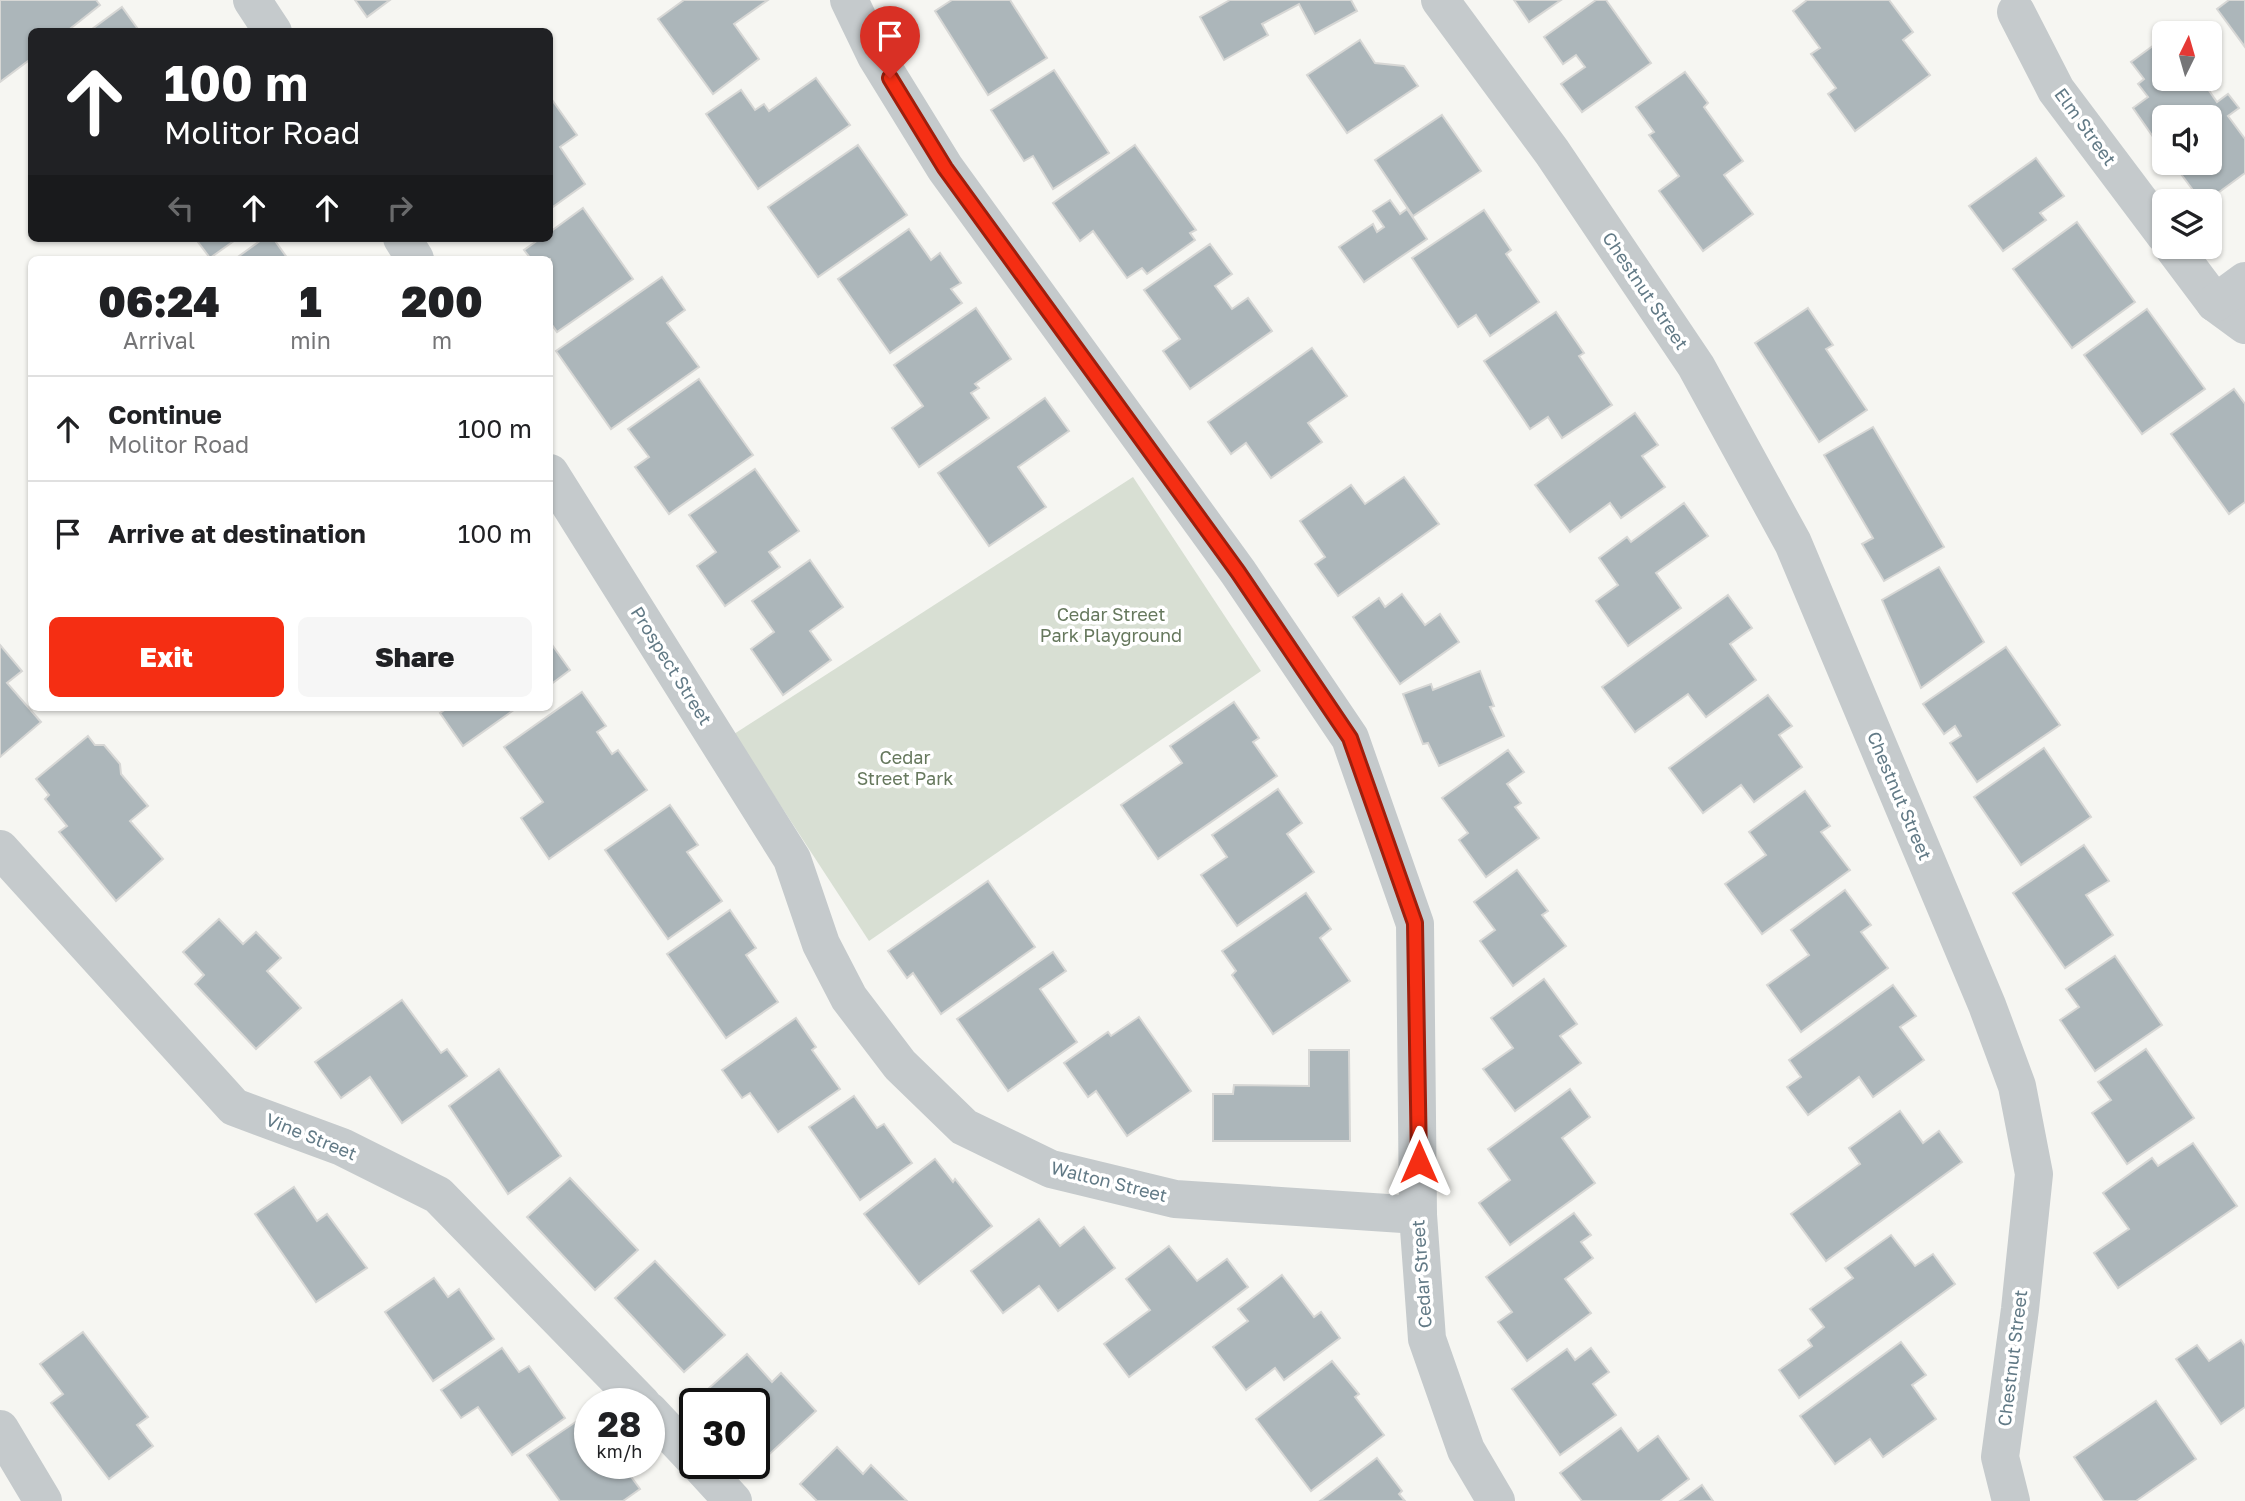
<!DOCTYPE html>
<html lang="en">
<head>
<meta charset="utf-8">
<style>
  body { margin:0; font-family:"Golos Text",sans-serif; background:#f6f6f6; color:#202124; height:100vh; display:flex; flex-direction:column; font-size:26px; white-space:nowrap }
  * { box-sizing:border-box; margin:0 }
  p { font-size:23px; color:#757577 }
  .icon { flex:none; width:38px; height:38px; fill:none; stroke:currentColor; stroke-width:2; stroke-linecap:round; stroke-linejoin:round }
  .map { position:relative; flex:1; overflow:hidden }
  .sheet { position:absolute; left:28px; top:256px; width:525px; height:455px; display:flex; flex-direction:column; background:#fff; border-radius:10px; box-shadow:0 2px 5px #0004 }
  .sheet>* { flex:none }
  .banner { position:absolute; left:28px; top:28px; width:525px; height:214px; border-radius:10px; box-shadow:0 2px 5px #0004; background:#202124; color:#fff; overflow:hidden }
  .needle { width:46px; rotate:5deg }
  .tools { position:absolute; left:2152px; top:21px; display:grid; gap:14px }
  .tools a { display:grid; place-items:center; width:70px; height:70px; border-radius:10px; background:#fff; box-shadow:0 2px 5px #0004; font-size:35px }
  .speed { position:absolute; left:574px; top:1388px; display:flex; gap:14px; font-size:35px; font-weight:700; text-align:center }
  .speed>* { display:grid; place-content:center; width:91px; height:91px; border-radius:50%; background:#fff; box-shadow:0 2px 5px #0004; line-height:1 }
  .speed small { font-size:18px; font-weight:400 }
  .speed .limit { border:4px solid #111; border-radius:10px; background:#fff; color:#111 }
  .pin { position:absolute; display:grid; place-items:center; width:60px; height:60px; color:#fff; margin:-72px -30px; border-radius:50% 50% 50% 0; rotate:-45deg; box-shadow:0 0 7px #0007 }
  .pin .icon { rotate:45deg }
  .me { position:absolute; width:77px; margin:-38px; rotate:0deg; stroke-linejoin:round; filter:drop-shadow(0 0 5px #0008) }
  .turn { display:flex; align-items:center; gap:24px; height:147px; padding:0 21px; font-size:32px }
  .turn .icon { width:91px; height:91px; stroke-width:2.5 }
  .turn b { display:block; font-size:49px; line-height:60px }
  .lanes { display:flex; align-items:center; height:66px; padding:0 21px; background:#0003; justify-content:center; gap:35px; direction:ltr }
  .lanes .off { opacity:.35 }
  .eta { display:flex; justify-content:space-evenly; align-items:center; height:119px; text-align:center }
  .eta b { font-size:42px; font-weight:800; line-height:49px }
  .button { display:flex; gap:14px; margin-top:auto; padding:14px 21px }
  .button a { flex:1; height:80px; border-radius:10px; background:#f52e13; color:#fff; font-size:28px; font-weight:800; line-height:80px; text-align:center }
  .button a+a { background:#f6f6f6; color:#202124 }
  ul { padding:0; list-style:none }
  li { display:flex; align-items:center; gap:21px; height:105px; padding:0 21px; border-top:2px solid #e0e0e0 }
  li div { flex:1 }
  li b { display:block; font-size:26px }
  li em { font-style:normal }
  .map>svg:first-child { display:block }
  .green { fill:#d8dfd3 }
  .building { fill:#acb6ba; stroke:#d7d7d5; stroke-width:2 }
  .lines { fill:none; stroke-linecap:round; stroke-linejoin:round }
  .minor { stroke:#c5cacc; stroke-width:38 }
  .route-casing { stroke:#9f1e0c; stroke-width:18 }
  .route { stroke:#f52e13; stroke-width:12 }
  .labels { text-anchor:middle; stroke-width:7; stroke-linejoin:round; paint-order:stroke }
  .street-label { font-size:18px; fill:#627a86; stroke:#fff }
  .park-label { font-size:18px; fill:#66785d; stroke:#fff }
</style>
</head>
<body>
<div class="map">
<svg width="2245" height="1501" viewBox="0 0 2245 1501">
  <rect width="100%" height="100%" fill="#f6f6f2"/>
  <polygon class="green" points="1133,477 1261,671 869,941 734,734"/>
  <g class="building">
    <polygon points="0,0 96,0 100,5 66,32 32,32 32,58 0,82"/>
    <polygon points="355,0 390,0 367,17"/>
    <polygon points="684,0 768,0 734,24 759,59 713,94 658,19"/>
    <polygon points="952,0 1010,0 1047,58 988,95 935,11"/>
    <polygon points="1230,0 1351,0 1357,11 1315,34 1299,4 1262,24 1268,35 1224,60 1200,17"/>
    <polygon points="1514,0 1561,0 1529,22"/>
    <polygon points="1596,0 1606,0 1651,63 1582,112 1561,84 1585,67 1576,55 1563,64 1544,37"/>
    <polygon points="1807,0 1889,0 1913,32 1903,40 1930,75 1855,131 1828,94 1836,88 1811,54 1820,48 1793,11"/>
    <polygon points="2229,0 2245,0 2245,47 2217,9"/>
    <polygon points="122,7 140,32 88,32"/>
    <polygon points="2165,37 2165,79 2201,79 2217,102 2228,94 2239,108 2228,116 2245,139 2245,173 2207,201 2201,201 2181,174 2195,163 2210,163 2210,117 2165,117 2165,134 2156,141 2133,108 2148,97 2138,84 2144,79 2131,62"/>
    <polygon points="1360,40 1375,63 1404,66 1418,86 1347,133 1307,75"/>
    <polygon points="1054,70 1109,153 1053,189 1033,156 1024,161 991,110"/>
    <polygon points="1685,72 1708,103 1704,107 1743,161 1724,175 1753,214 1703,251 1659,191 1679,176 1649,135 1654,132 1636,107"/>
    <polygon points="816,78 850,125 758,189 706,114 741,90 755,110 764,104 769,111"/>
    <polygon points="550,97 577,135 560,147 585,184 550,209"/>
    <polygon points="1442,115 1481,171 1413,216 1375,160"/>
    <polygon points="858,145 907,215 818,277 768,207"/>
    <polygon points="1135,145 1196,230 1190,233 1195,240 1147,274 1142,268 1127,278 1093,231 1080,241 1053,203"/>
    <polygon points="2036,158 2064,196 2040,213 2046,220 2003,251 1969,206"/>
    <polygon points="1390,200 1400,214 1407,209 1427,239 1364,282 1339,247 1373,224 1377,232 1384,227 1373,211"/>
    <polygon points="583,208 633,279 557,332 550,322 552,289 550,259 531,259 524,250 541,238 550,238 550,232"/>
    <polygon points="1484,210 1511,250 1506,254 1539,302 1490,336 1476,315 1458,327 1412,258"/>
    <polygon points="2077,222 2135,302 2072,348 2013,269"/>
    <polygon points="909,229 931,260 940,253 961,283 951,289 962,303 890,353 838,279"/>
    <polygon points="195,238 238,238 210,258"/>
    <polygon points="264,238 273,238 288,259 235,259"/>
    <polygon points="1210,244 1232,274 1215,286 1232,309 1248,298 1272,331 1190,389 1163,351 1180,339 1144,290"/>
    <polygon points="662,277 685,310 667,323 699,367 611,429 556,351"/>
    <polygon points="976,308 1011,359 975,384 979,388 971,393 989,418 919,467 892,428 923,406 894,365"/>
    <polygon points="1808,308 1833,345 1826,349 1867,410 1819,442 1755,343"/>
    <polygon points="2147,309 2205,389 2142,434 2084,355"/>
    <polygon points="1556,312 1584,353 1579,356 1612,405 1562,438 1548,417 1530,429 1484,361"/>
    <polygon points="1312,348 1347,396 1308,423 1322,442 1271,478 1246,443 1231,454 1208,422"/>
    <polygon points="699,379 753,455 669,514 635,467 649,457 628,429"/>
    <polygon points="2234,389 2245,404 2245,502 2229,514 2171,434"/>
    <polygon points="1045,398 1069,431 1018,467 1046,507 989,546 938,473"/>
    <polygon points="1635,413 1658,445 1642,456 1665,487 1621,518 1610,503 1570,532 1535,485"/>
    <polygon points="1873,427 1944,547 1884,581 1862,544 1873,538 1824,455"/>
    <polygon points="755,469 799,531 769,552 780,567 725,606 697,566 716,552 689,515"/>
    <polygon points="1404,477 1439,524 1338,596 1315,564 1325,557 1300,521 1351,485 1365,504"/>
    <polygon points="1684,503 1708,536 1656,573 1681,608 1628,646 1596,601 1618,585 1599,558 1627,537 1631,542"/>
    <polygon points="810,560 843,607 810,631 831,660 783,695 751,649 774,632 752,601"/>
    <polygon points="1939,567 1984,642 1921,688 1882,600"/>
    <polygon points="1402,594 1425,625 1440,614 1459,642 1400,684 1353,617 1379,598 1385,607"/>
    <polygon points="1728,595 1752,628 1730,644 1756,680 1706,717 1688,694 1635,732 1602,687"/>
    <polygon points="550,642 570,670 550,685"/>
    <polygon points="0,645 22,671 7,683 41,722 0,757"/>
    <polygon points="2006,647 2060,725 1977,782 1950,743 1961,736 1955,726 1944,734 1923,704"/>
    <polygon points="1480,671 1494,706 1490,707 1504,736 1439,766 1428,743 1423,744 1403,694 1431,684 1433,690"/>
    <polygon points="582,692 606,726 597,732 612,754 618,750 647,790 549,859 521,818 543,802 504,747"/>
    <polygon points="1768,695 1792,726 1779,735 1802,767 1754,802 1741,785 1703,813 1669,768"/>
    <polygon points="1234,702 1259,738 1253,742 1277,776 1158,859 1121,805 1182,763 1170,746"/>
    <polygon points="449,707 518,707 463,746 440,713"/>
    <polygon points="88,736 95,745 104,745 120,764 121,774 148,806 130,821 163,859 116,901 59,832 67,826 45,799 49,795 36,779"/>
    <polygon points="2044,748 2091,817 2021,865 1974,797"/>
    <polygon points="1508,750 1524,772 1507,784 1521,803 1515,807 1539,838 1486,877 1459,840 1468,833 1442,798"/>
    <polygon points="1278,789 1302,823 1287,834 1314,872 1237,926 1201,875 1227,857 1212,835"/>
    <polygon points="1805,791 1830,826 1821,832 1850,870 1762,934 1725,884 1766,855 1749,832"/>
    <polygon points="670,805 698,845 687,852 722,901 668,939 605,850"/>
    <polygon points="2084,845 2109,881 2086,895 2113,935 2065,968 2013,893"/>
    <polygon points="1517,870 1548,911 1542,915 1566,946 1513,986 1480,941 1495,930 1474,902"/>
    <polygon points="988,881 1035,947 941,1014 913,973 907,978 888,951"/>
    <polygon points="1845,890 1871,925 1861,932 1888,968 1801,1032 1767,985 1809,955 1791,930"/>
    <polygon points="1306,893 1331,929 1320,938 1350,981 1273,1034 1232,975 1236,971 1222,951"/>
    <polygon points="730,910 756,948 746,955 778,1002 726,1038 667,954"/>
    <polygon points="219,919 243,944 256,932 281,958 267,971 301,1008 256,1049 195,984 204,975 183,952"/>
    <polygon points="1053,952 1066,971 1040,989 1077,1042 1008,1091 957,1019"/>
    <polygon points="2115,956 2162,1025 2095,1071 2060,1020 2079,1007 2066,989"/>
    <polygon points="1544,979 1577,1024 1560,1036 1581,1063 1515,1111 1483,1069 1513,1048 1491,1018"/>
    <polygon points="1893,985 1916,1016 1900,1027 1924,1060 1873,1097 1859,1077 1808,1115 1787,1087 1801,1077 1789,1060"/>
    <polygon points="402,1000 441,1053 447,1049 467,1076 402,1123 370,1077 341,1098 315,1062"/>
    <polygon points="1139,1017 1191,1091 1127,1136 1096,1091 1088,1097 1064,1063 1108,1032 1111,1036"/>
    <polygon points="796,1018 816,1047 812,1050 840,1089 778,1132 750,1093 742,1098 722,1070"/>
    <polygon points="2146,1049 2194,1118 2127,1164 2092,1113 2111,1100 2098,1082"/>
    <polygon points="1309,1050 1349,1050 1350,1141 1213,1141 1213,1094 1233,1094 1234,1085 1309,1086"/>
    <polygon points="499,1069 561,1156 508,1194 449,1106"/>
    <polygon points="1570,1089 1590,1117 1562,1138 1595,1183 1510,1245 1479,1203 1510,1180 1488,1149"/>
    <polygon points="854,1096 877,1128 884,1124 912,1163 860,1200 809,1127"/>
    <polygon points="1900,1111 1923,1143 1939,1131 1962,1162 1826,1261 1791,1214 1860,1164 1849,1148"/>
    <polygon points="2193,1143 2237,1206 2118,1288 2094,1253 2129,1229 2103,1193 2152,1158 2158,1166"/>
    <polygon points="935,1159 953,1182 955,1179 992,1226 919,1284 864,1214"/>
    <polygon points="570,1178 638,1250 595,1290 527,1217"/>
    <polygon points="294,1187 317,1221 327,1214 367,1268 316,1302 255,1214"/>
    <polygon points="1574,1213 1591,1235 1581,1242 1593,1258 1565,1279 1591,1313 1527,1361 1498,1322 1512,1312 1486,1277"/>
    <polygon points="1039,1219 1060,1246 1084,1227 1115,1268 1058,1311 1039,1286 1003,1313 971,1271"/>
    <polygon points="1891,1235 1915,1266 1933,1254 1955,1284 1799,1398 1779,1370 1812,1346 1808,1340 1824,1327 1810,1309 1853,1278 1845,1268"/>
    <polygon points="1169,1246 1197,1281 1227,1259 1248,1287 1129,1377 1104,1344 1150,1310 1126,1279"/>
    <polygon points="655,1261 725,1335 684,1372 615,1298"/>
    <polygon points="1282,1275 1314,1317 1321,1312 1340,1338 1284,1380 1275,1368 1246,1390 1213,1347 1248,1321 1238,1309"/>
    <polygon points="434,1278 448,1297 459,1289 494,1339 433,1381 385,1312"/>
    <polygon points="83,1332 148,1417 137,1425 153,1446 109,1479 51,1403 63,1394 40,1364"/>
    <polygon points="2241,1340 2245,1346 2245,1407 2221,1424 2176,1359 2197,1345 2209,1361"/>
    <polygon points="1901,1342 1926,1375 1912,1385 1936,1419 1883,1457 1870,1439 1835,1464 1800,1416"/>
    <polygon points="502,1348 519,1372 529,1366 565,1418 512,1455 478,1407 461,1418 441,1390"/>
    <polygon points="1591,1348 1609,1372 1593,1384 1616,1415 1560,1455 1512,1389 1567,1349 1575,1360"/>
    <polygon points="747,1354 772,1382 781,1373 816,1411 762,1461 754,1452 754,1404 722,1404 708,1389"/>
    <polygon points="1332,1361 1359,1394 1355,1397 1384,1435 1311,1491 1256,1419"/>
    <polygon points="2156,1401 2196,1459 2136,1501 2104,1501 2074,1457"/>
    <polygon points="577,1421 590,1439 590,1463 621,1463 640,1489 623,1501 560,1501 527,1455"/>
    <polygon points="1621,1428 1638,1451 1658,1436 1689,1479 1660,1501 1582,1501 1560,1473"/>
    <polygon points="837,1447 863,1474 871,1465 907,1501 817,1501 800,1484"/>
    <polygon points="1377,1458 1402,1491 1399,1494 1405,1501 1320,1501"/>
    <polygon points="1702,1485 1713,1501 1680,1501"/>
  </g>
  <g class="lines">
    <g class="minor">
      <polyline points="252,0 273,32"/>
      <polyline points="849,0 876,56 945,168 1238,572 1350,738 1415,924 1418,1215 1427,1339 1466,1450 1496,1501"/>
      <polyline points="1440,0 1552,152 1696,366 1793,543 1987,1005 2017,1086 2034,1174 2020,1309 2000,1457 2011,1501"/>
      <polyline points="2016,12 2056,90 2165,235"/>
      <polyline points="402,238 415,259"/>
      <polyline points="2173,247 2215,303 2245,325"/>
      <polyline points="2215,303 2245,281"/>
      <polyline points="550,473 792,859 821,944 849,998 900,1065 964,1127 1051,1169 1175,1199 1418,1215"/>
      <polyline points="0,849 234,1107 342,1147 438,1195 642,1404"/>
      <polyline points="649,1411 695,1460"/>
      <polyline points="0,1429 43,1501"/>
      <polyline points="698,1463 733,1501"/>
    </g>
  </g>
  <g class="lines">
    <defs>
      <polyline id="route" points="890,78 945,168 1238,572 1350,738 1415,923 1419,1162"/>
    </defs>
    <use href="#route" class="route-casing"/>
    <use href="#route" class="route"/>
  </g>
  <g class="labels">
    <g class="street-label">
      <text transform="translate(2085 127) rotate(54)" y="6">Elm Street</text>
      <text transform="translate(1645 291) rotate(56)" y="6">Chestnut Street</text>
      <text transform="translate(671 666) rotate(58)" y="6">Prospect Street</text>
      <text transform="translate(1899 796) rotate(67)" y="6">Chestnut Street</text>
      <text transform="translate(311 1137) rotate(22)" y="6">Vine Street</text>
      <text transform="translate(1109 1182) rotate(14)" y="6">Walton Street</text>
      <text transform="translate(1422 1274) rotate(-94)" y="6">Cedar Street</text>
      <text transform="translate(2013 1358) rotate(-83)" y="6">Chestnut Street</text>
    </g>
    <g class="park-label">
      <text x="1111" y="621">Cedar Street<tspan x="1111" dy="21">Park Playground</tspan></text>
      <text x="905" y="764">Cedar<tspan x="905" dy="21">Street Park</tspan></text>
    </g>
  </g>
</svg>
<div class="tools">
<a><svg class="needle" viewBox="-14 -14 28 28"><path d="M0-13l5 13h-10z" fill="#e53935"/><path d="M0 13l5-13h-10z" fill="#757577"/></svg></a>
<a><svg class="icon" aria-label="sound" viewBox="0 0 24 24"><path d="M4 9h4l5-4v14l-5-4H4zM17 9q2 3 0 6"/></svg></a>
<a><svg class="icon" aria-label="layers" viewBox="0 0 24 24"><path d="M12 4l9 5-9 5-9-5zM3 14l9 5 9-5"/></svg></a>
</div>
<div class="speed"><div>28<small>km/h</small></div><div class="limit">30</div></div>
<div class="pin" style="left:890px;top:78px;background:#d93025"><svg class="icon" aria-label="arrive" viewBox="0 0 24 24"><path d="M6 21V4h12l-3 4 3 4H6"/></svg></div>
<svg class="me" style="left:1419px;top:1162px" viewBox="-20 -20 40 40"><path d="M0-17L14 15 0 8-14 15z" fill="#f52e13" stroke="#fff" stroke-width="4"/></svg>
<div class="banner">
<div class="turn"><svg class="icon" aria-label="ahead" viewBox="0 0 24 24"><path d="M12 20V5M6 11l6-6 6 6"/></svg><div><b>100 m</b>Molitor Road</div></div>
<div class="lanes"><svg class="icon off" aria-label="left" viewBox="0 0 24 24"><path d="M17 20v-9H6M10 6l-5 5 5 5"/></svg><svg class="icon" aria-label="ahead" viewBox="0 0 24 24"><path d="M12 20V5M6 11l6-6 6 6"/></svg><svg class="icon" aria-label="ahead" viewBox="0 0 24 24"><path d="M12 20V5M6 11l6-6 6 6"/></svg><svg class="icon off" aria-label="right" viewBox="0 0 24 24"><path d="M7 20v-9h11M14 6l5 5-5 5"/></svg></div>
</div>
<section class="sheet">
<div class="eta">
<div><b>06:24</b><p>Arrival</p></div>
<div><b>1</b><p>min</p></div>
<div><b>200</b><p>m</p></div>
</div>
<ul>
<li><svg class="icon" aria-label="ahead" viewBox="0 0 24 24"><path d="M12 20V5M6 11l6-6 6 6"/></svg><div><b>Continue</b><p>Molitor Road</p></div><em>100 m</em></li>
<li><svg class="icon" aria-label="arrive" viewBox="0 0 24 24"><path d="M6 21V4h12l-3 4 3 4H6"/></svg><div><b>Arrive at destination</b></div><em>100 m</em></li>
</ul>
<div class="button"><a>Exit</a><a>Share</a></div>
</section>
</div>
</body>
</html>
